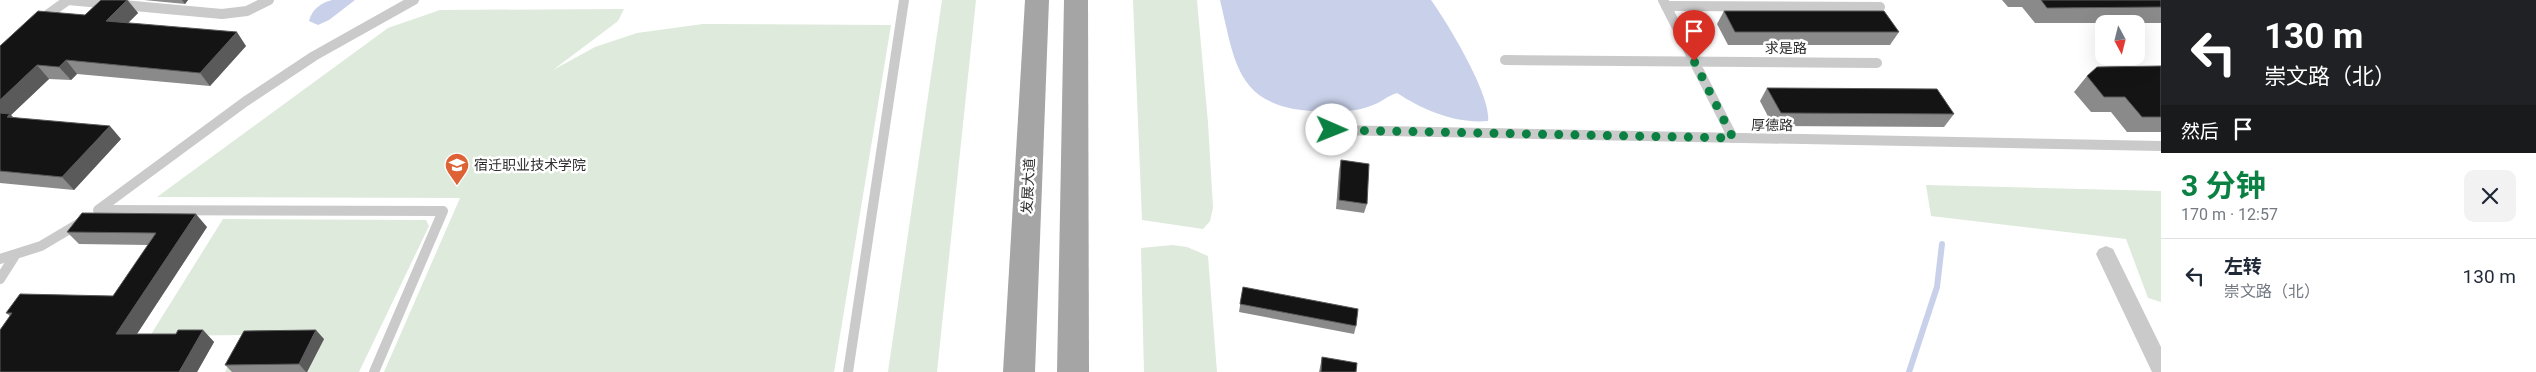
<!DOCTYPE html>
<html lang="zh">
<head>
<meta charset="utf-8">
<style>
  body { margin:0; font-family:Roboto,"Noto Sans SC",sans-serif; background:#f2f2f3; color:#1f2937; height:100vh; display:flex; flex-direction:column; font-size:19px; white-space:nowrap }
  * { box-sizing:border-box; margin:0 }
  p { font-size:16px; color:#747a83 }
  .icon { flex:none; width:28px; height:28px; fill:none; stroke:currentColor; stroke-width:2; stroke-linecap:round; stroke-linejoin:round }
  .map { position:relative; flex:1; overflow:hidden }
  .details { display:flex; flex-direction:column; background:#fff; width:375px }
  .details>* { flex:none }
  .banner { background:#202124; color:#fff; overflow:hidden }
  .needle { width:32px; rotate:173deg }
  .buttons { position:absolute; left:2095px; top:15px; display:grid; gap:10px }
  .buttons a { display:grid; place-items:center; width:50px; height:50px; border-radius:10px; background:#fff; box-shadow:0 5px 20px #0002; font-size:25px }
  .pin { position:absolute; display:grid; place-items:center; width:42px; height:42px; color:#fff; margin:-51px -21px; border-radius:50% 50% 50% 0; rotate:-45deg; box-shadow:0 0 5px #0007 }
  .pin .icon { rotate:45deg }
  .me { position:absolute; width:55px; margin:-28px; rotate:91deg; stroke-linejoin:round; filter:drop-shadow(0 0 4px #0008) }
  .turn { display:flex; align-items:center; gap:18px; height:105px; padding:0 20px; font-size:22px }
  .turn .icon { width:65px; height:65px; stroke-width:2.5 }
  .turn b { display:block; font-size:35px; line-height:42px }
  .then { display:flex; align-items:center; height:48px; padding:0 20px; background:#0003; gap:10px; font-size:19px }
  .round { display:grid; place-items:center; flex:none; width:52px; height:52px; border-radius:10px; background:#f2f2f3 }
  .headline { display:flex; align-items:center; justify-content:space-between; height:85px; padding:0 20px }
  h1 { font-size:30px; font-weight:700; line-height:38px; color:#0b8043 }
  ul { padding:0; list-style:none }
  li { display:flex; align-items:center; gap:15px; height:75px; padding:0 20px; border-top:1px solid #e0e1e3 }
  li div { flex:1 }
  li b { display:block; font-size:19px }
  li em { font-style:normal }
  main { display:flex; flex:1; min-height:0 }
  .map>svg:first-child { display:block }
  .green { fill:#deeadb }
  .water { fill:#c8d1e9 }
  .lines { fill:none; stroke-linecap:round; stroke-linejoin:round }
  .stream { stroke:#c8d1e9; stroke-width:6 }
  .service { stroke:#cacaca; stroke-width:10 }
  .minor { fill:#cacaca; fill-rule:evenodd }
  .primary { fill:#a5a5a5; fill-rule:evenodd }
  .wall { fill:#8a8a8a }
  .shaded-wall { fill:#5a5a5a }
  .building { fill:#141414; stroke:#5a5a5a }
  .route { stroke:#0b8043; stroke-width:9; stroke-dasharray:0 16.2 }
  .labels { text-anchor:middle; stroke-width:5; stroke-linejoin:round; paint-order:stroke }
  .street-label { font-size:14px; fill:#2d2d2d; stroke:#fff }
  .poi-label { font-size:14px; fill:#2d2d2d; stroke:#fff; text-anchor:start }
</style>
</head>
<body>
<main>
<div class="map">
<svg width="2161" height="372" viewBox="0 0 2161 372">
  <rect width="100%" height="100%" fill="#fff"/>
  <g class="green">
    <polygon points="942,0 976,0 937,372 888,372"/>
    <polygon points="1133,0 1197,0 1208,123 1213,208 1210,221 1203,229 1142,220"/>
    <polygon points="624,9 618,21 553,70 595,47 637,33 703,24 891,25 834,372 384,372 460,198 157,197 388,28 440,10"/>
    <polygon points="1926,185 2161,191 2161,302 2148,298 2126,239 1931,216"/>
    <polygon points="223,219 426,220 429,226 359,372 225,372 244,335 150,336"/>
    <polygon points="1172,245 1187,247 1208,256 1217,372 1144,372 1141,248"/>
  </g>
  <g class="water">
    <path d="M332,0H355L329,20L318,25L309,21C312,9 321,3 332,0Z"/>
    <path d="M1220,0H1431C1447,22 1492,96 1488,121C1456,124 1423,110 1397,93C1387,96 1382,102 1373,105C1355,113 1331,112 1312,111C1236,106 1235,62 1220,0Z"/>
  </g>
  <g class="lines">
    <polyline class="stream" points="1909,372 1937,287 1942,244"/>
    <g class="service">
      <polyline points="68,0 222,14 247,11 269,0"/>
      <polyline points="1663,0 1733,138"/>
      <polyline points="1666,6 1880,7"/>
      <polyline points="40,20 68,0"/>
      <polyline points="1505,60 1877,63"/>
      <polyline points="1332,130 2161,146"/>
      <polyline points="98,210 246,101 314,56 414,0"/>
      <polyline points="99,210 443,211 374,372"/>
      <polyline points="0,259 41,246 78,224"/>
      <polyline points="0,279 14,257"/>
      <polyline points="848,372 904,0"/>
    </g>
    <polygon class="minor" points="2106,246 2113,249 2161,347 2161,372 2152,372 2096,254 2099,249"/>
    <g class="primary">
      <polygon points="1025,0 1049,0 1035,372 1003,372"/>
      <polygon points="1064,0 1088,0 1089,372 1057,372"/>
    </g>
  </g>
  <g class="wall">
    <polygon points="101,0 128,0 138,13 128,23 246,46 210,86 77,74 71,80 49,79 11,115 13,117 121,139 74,190 0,183 0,46 85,15"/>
    <polygon points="144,0 188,0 185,4"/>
    <polygon points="2002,0 2161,0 2161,23 2035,23 2022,7 2008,7"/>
    <polygon points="1724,11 1899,32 1890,45 1728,45 1717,24"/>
    <polygon points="2161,66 2161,132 2127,132 2111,112 2091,112 2074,92 2087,76"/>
    <polygon points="1767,88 1954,114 1944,127 1773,126 1760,101"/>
    <polygon points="1341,160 1367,204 1364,213 1336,209 1339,170"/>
    <polygon points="207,227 137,334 176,334 203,330 214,342 197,372 10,316 6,313 113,296 148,245 79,244 67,232"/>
    <polygon points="1243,287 1356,326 1354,334 1239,312"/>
    <polygon points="324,339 307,372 232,372 225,365"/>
    <polygon points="1322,357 1356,372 1319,372"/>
  </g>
  <g class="shaded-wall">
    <polygon points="127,0 138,13 117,34 106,21"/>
    <polygon points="182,0 188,0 185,4"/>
    <polygon points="237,32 246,46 210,86 200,73"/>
    <polygon points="66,60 77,74 71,80 59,67"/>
    <polygon points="37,65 49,79 11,115 22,128 0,125 0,100"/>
    <polygon points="110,126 121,139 74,190 62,177"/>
    <polygon points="196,214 207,227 129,346 116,334"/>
    <polygon points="203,330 214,342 197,372 179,372"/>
    <polygon points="316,330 324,339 307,372 306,372 299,364"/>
  </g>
  <g class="building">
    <polygon points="101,0 127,0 106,21 237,32 200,73 66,60 59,67 37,65 0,100 0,46 38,11 85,15"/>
    <polygon points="2041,0 2161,0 2161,7 2047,8"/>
    <polygon points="1724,11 1884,11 1899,32 1735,32"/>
    <polygon points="2161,66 2161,117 2142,117 2125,97 2104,97 2087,76 2097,67"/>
    <polygon points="1767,88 1937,89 1954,114 1781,113"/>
    <polygon points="0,113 10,114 7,117 110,126 62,177 0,171"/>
    <polygon points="1341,160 1369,164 1367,204 1339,200"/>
    <polygon points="82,213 196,214 116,334 176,334 178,330 203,330 179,372 0,372 0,330 12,313 6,313 20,294 113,296 156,233 67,232"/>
    <polygon points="1243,287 1358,309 1356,326 1240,304"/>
    <polygon points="316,330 299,364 225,365 244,331"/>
    <polygon points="1322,357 1357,363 1356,372 1321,372"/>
  </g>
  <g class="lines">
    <polyline class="route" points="1332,130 1733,138 1694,61"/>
  </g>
  <defs>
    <symbol id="university-pin" viewBox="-11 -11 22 30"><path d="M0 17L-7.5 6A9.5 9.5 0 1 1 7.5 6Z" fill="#dd6336" stroke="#fff"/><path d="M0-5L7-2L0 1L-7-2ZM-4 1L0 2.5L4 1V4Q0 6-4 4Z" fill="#fff"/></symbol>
  </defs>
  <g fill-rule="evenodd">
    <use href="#university-pin" x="443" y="151" width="28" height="38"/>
  </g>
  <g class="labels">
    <g class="street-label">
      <text x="1786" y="53">求是路</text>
      <text transform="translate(1772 125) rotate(1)" y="5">厚德路</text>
      <text transform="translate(1028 186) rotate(-87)" y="5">发展大道</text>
    </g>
    <g class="poi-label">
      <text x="474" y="170">宿迁职业技术学院</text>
    </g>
  </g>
</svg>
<div class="buttons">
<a><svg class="needle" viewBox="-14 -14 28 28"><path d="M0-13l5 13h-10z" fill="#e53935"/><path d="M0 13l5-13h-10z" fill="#747a83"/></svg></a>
</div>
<div class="pin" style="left:1694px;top:61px;background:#d93025"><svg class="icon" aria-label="arrive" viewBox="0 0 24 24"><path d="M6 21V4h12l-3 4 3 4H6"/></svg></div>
<svg class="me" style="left:1332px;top:130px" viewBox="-20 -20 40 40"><circle r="19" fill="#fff"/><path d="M0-13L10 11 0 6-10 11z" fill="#0b8043"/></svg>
</div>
<section class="details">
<div class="banner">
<div class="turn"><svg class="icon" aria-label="left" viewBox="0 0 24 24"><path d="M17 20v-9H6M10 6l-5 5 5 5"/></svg><div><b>130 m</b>崇文路（北）</div></div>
<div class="then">然后<svg class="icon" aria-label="arrive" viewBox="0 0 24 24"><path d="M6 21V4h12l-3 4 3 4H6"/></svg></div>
</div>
<div class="headline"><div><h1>3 分钟</h1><p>170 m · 12:57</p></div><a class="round"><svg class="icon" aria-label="close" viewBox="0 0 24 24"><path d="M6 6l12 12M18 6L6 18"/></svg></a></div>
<ul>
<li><svg class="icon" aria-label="left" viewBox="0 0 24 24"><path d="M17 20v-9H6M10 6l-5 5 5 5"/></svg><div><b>左转</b><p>崇文路（北）</p></div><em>130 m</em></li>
</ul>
</section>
</main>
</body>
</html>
